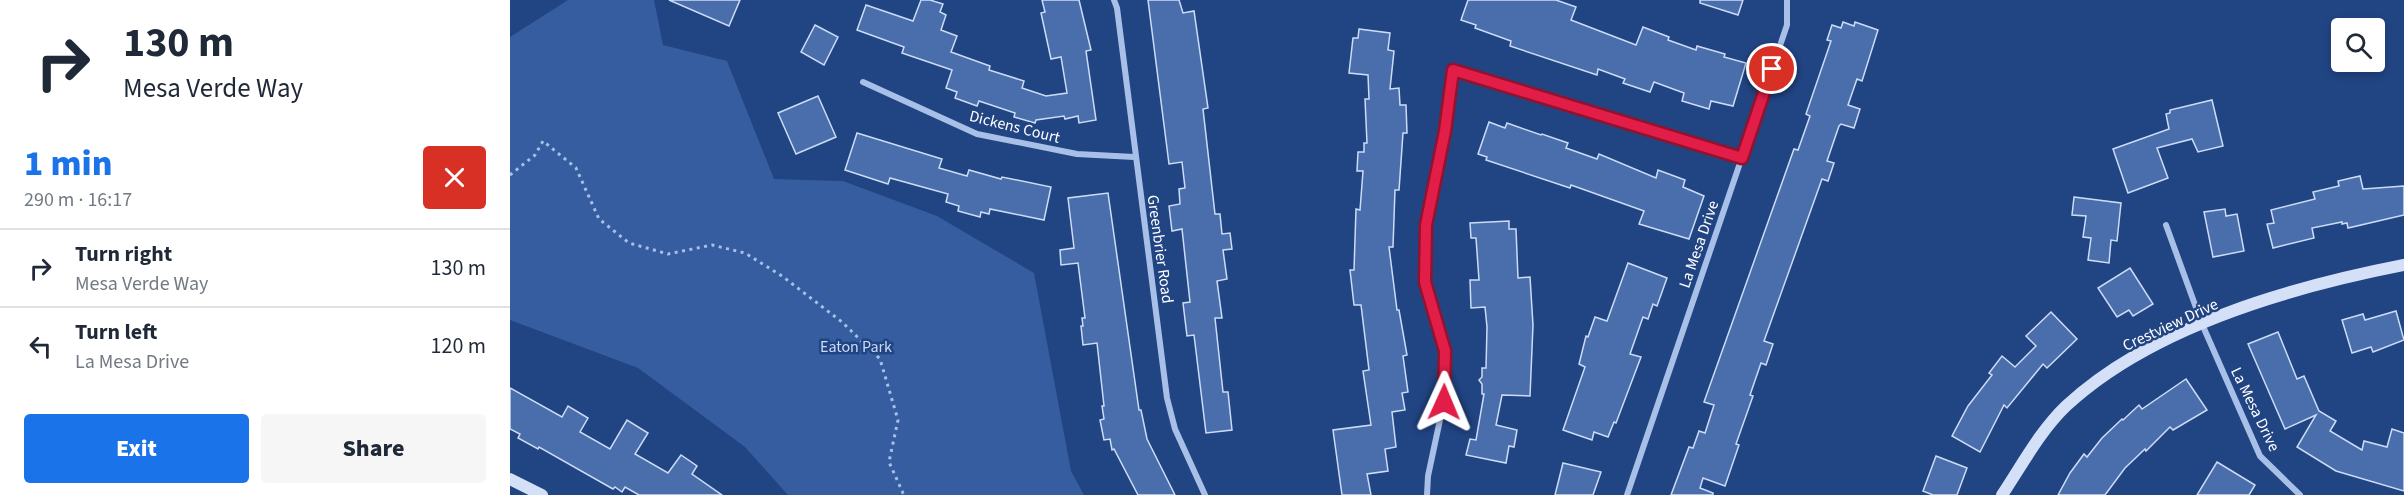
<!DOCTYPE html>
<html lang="en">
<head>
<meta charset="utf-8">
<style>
  body { margin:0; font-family:"Source Sans 3",sans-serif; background:#f6f6f7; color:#1f2937; height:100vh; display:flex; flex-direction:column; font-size:22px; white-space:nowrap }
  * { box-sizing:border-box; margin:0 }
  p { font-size:20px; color:#747a83 }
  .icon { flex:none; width:33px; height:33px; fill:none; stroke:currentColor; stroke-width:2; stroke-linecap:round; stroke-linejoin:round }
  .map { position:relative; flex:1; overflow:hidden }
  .drawer { display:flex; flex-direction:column; background:#fff; width:510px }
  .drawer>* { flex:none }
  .banner { background:#fff; color:#1f2937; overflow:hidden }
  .controls { position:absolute; left:1821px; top:18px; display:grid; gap:12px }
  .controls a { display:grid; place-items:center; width:54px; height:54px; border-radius:6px; background:#fff; box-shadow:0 3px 9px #0003; font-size:30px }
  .pin { position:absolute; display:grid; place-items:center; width:51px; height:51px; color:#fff; margin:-26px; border:3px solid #fff; border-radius:50%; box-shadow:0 2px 6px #0007 }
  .me { position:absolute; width:66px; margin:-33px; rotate:1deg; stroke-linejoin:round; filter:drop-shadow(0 0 4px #0008) }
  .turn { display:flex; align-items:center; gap:21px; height:126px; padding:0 24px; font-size:27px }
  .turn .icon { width:78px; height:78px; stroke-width:2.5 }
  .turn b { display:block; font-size:42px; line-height:51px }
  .round { display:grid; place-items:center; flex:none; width:63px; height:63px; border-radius:6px; background:#f6f6f7 }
  .head { display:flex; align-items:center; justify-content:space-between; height:102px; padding:0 24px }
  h1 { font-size:36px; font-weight:800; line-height:45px; color:#1a73e8 }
  .action { display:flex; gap:12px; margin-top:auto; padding:12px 24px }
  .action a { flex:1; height:69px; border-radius:6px; background:#1a73e8; color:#fff; font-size:24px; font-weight:800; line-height:69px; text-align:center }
  .action a+a { background:#f6f6f7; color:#1f2937 }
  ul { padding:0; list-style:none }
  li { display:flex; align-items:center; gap:18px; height:78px; padding:0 24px; border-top:2px solid #e0e1e3 }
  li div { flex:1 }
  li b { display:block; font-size:22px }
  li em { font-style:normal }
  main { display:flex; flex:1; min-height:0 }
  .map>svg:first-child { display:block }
  .green { fill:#355da0 }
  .building { fill:#4a6eab; stroke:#ccdcf6; stroke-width:1.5 }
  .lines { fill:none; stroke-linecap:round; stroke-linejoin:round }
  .path { stroke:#a8c0e8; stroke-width:3; stroke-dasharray:3 4.5; stroke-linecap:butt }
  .minor { stroke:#a8c0e8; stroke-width:6 }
  .secondary { stroke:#d3e0f7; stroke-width:12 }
  .route-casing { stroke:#92132f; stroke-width:15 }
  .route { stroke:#e11d48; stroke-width:10 }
  .labels { text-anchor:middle; stroke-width:5; stroke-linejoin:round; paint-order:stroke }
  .street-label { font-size:16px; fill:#fff; stroke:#214483 }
  .park-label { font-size:16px; fill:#ccdcf6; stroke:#214483 }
</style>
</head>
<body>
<main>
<section class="drawer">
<div class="banner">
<div class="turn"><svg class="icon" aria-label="right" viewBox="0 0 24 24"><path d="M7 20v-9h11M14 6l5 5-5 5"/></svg><div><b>130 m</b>Mesa Verde Way</div></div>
</div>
<div class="head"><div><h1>1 min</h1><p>290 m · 16:17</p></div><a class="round" style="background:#d93025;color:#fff"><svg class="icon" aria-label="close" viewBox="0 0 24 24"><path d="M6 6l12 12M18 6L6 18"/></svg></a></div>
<ul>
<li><svg class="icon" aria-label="right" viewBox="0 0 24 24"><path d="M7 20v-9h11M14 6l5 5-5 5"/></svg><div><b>Turn right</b><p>Mesa Verde Way</p></div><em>130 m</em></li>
<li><svg class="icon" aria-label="left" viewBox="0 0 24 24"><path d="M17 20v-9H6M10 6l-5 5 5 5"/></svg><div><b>Turn left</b><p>La Mesa Drive</p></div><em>120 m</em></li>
</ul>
<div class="action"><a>Exit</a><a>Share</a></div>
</section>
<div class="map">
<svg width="1894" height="495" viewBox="0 0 1894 495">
  <rect width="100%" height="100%" fill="#214483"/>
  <polygon class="green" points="58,0 144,0 153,45 217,61 264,179 333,181 427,216 524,273 561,471 574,495 278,495 235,447 128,368 0,320 0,37"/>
  <g class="building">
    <polygon points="159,0 230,0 219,26"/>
    <polygon points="411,0 420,0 433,4 430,12 436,15 431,30 447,36 441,52 480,66 479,70 514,81 512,88 536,96 557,93 551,57 541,59 531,13 535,12 532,0 569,0 581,50 576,51 586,120 569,123 568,116 555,119 554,116 526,120 525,123 504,117 505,113 469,101 467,106 445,98 447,92 436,88 442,70 392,53 394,47 347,30 356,5 403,21"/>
    <polygon points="638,0 669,0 673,13 684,11 698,108 693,109 705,214 710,214 712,234 720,233 722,249 713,250 717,279 707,281 712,318 705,318 713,392 718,392 722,430 696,433 684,335 677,336 673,303 680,302 672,229 662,231 659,206 670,204 669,189 675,188 672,162 659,164"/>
    <polygon points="958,0 1046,0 1066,7 1061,20 1126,45 1133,27 1159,37 1158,40 1186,50 1187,46 1215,54 1214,57 1236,63 1223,106 1201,101 1199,109 1172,101 1174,93 1144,82 1140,92 1113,83 1115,79 1088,69 1087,75 1000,46 1001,41 965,28 966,25 951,20"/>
    <polygon points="1190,0 1233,0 1228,15 1190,3"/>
    <polygon points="1333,22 1344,26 1345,22 1368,30 1352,81 1347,79 1338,105 1350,109 1344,128 1331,124 1329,126 1317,161 1324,163 1318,181 1312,179 1254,341 1263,344 1256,365 1251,363 1240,395 1243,396 1226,444 1229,445 1215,486 1193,478 1190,488 1203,493 1203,495 1161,495 1179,447 1183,448 1189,431 1195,433 1204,405 1194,402 1284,149 1288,150 1300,116 1296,114 1321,41 1317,40 1322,25 1331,28"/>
    <polygon points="305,25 328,37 314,65 291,52"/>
    <polygon points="849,29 880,33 878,50 884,51 880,89 889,88 890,105 896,105 897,133 893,133 889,190 885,190 883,247 879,247 887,310 889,310 897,355 893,356 898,392 892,393 895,410 882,412 886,447 875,449 878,471 857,474 861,495 832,495 823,430 861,425 853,371 859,370 851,305 844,305 840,270 844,270 846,209 850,210 853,171 847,171 848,152 854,152 854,143 857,143 855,99 859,99 858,75 839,73 843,38 848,38"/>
    <polygon points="308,96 326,137 286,154 268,113"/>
    <polygon points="1702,100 1713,146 1688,152 1682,139 1647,148 1658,178 1618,193 1603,149 1659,129 1656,114 1660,113 1660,110"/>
    <polygon points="979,122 995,128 997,123 1031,135 1032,134 1058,143 1056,148 1087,159 1089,154 1146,178 1148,170 1175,180 1173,187 1194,196 1179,239 1129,224 1134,211 1061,185 1060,188 976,160 977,157 968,154"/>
    <polygon points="347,133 432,159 429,168 457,176 459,170 491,179 492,177 541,187 534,220 480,209 479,214 471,212 470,217 448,211 449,206 436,202 438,194 380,178 378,184 335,170"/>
    <polygon points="1850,176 1853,189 1894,186 1894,215 1838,228 1837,223 1832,224 1832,222 1802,228 1804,238 1763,248 1757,224 1764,223 1761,210 1805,199 1803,192 1829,186 1828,181"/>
    <polygon points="598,193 629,410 631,410 637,439 665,495 628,495 604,449 602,450 600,439 594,440 590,420 594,419 592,406 594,406 587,343 573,345 571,326 573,326 572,318 575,318 568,263 551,265 550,250 564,248 558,198"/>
    <polygon points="1564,197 1611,203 1607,241 1601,240 1599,263 1578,260 1581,238 1573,237 1576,216 1562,215"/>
    <polygon points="1715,209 1716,216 1727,214 1734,251 1703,257 1694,212"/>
    <polygon points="999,221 999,229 1006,229 1008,278 1020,277 1023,325 1020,396 992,395 986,425 1007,430 1004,447 999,446 996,463 956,455 960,439 966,440 974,394 972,394 972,384 969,380 972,377 972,368 976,368 977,327 975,307 961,308 960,280 969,280 966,238 961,238 960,223"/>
    <polygon points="1118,263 1157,278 1147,306 1143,304 1138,319 1133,317 1120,354 1131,357 1106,423 1104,422 1098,437 1084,432 1082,440 1053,430 1075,367 1069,364 1076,336 1078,337 1085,317 1097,321"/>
    <polygon points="1620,268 1643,304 1623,316 1619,310 1607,317 1588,288"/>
    <polygon points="1886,311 1894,340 1863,352 1861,347 1842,353 1832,320 1853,314 1855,320"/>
    <polygon points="1541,312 1567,339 1537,368 1533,364 1497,408 1494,405 1470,452 1442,436 1458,406 1482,375 1479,373 1492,356 1505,367 1526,346 1516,336"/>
    <polygon points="1768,332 1787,379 1794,376 1809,411 1826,421 1820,431 1852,450 1854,441 1877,447 1882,429 1894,433 1894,491 1826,471 1787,447 1806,415 1775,429 1738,344"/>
    <polygon points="1676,379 1697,410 1663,430 1660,427 1636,451 1635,449 1615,468 1595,495 1548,495 1560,473 1574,454 1577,457 1592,438 1612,419 1613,420 1629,405 1632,409"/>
    <polygon points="0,388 52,417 58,406 78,418 70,432 100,449 117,420 138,433 125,454 158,473 171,455 187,466 182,474 212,495 129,495 115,487 112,492 105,487 103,489 29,447 28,449 8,438 10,434 0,429"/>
    <polygon points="1426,456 1457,468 1447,495 1423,495 1413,491"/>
    <polygon points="1707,462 1745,485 1739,495 1687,495"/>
    <polygon points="1053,463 1091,472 1083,495 1045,495"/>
  </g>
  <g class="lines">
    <polyline class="path" points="0,175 25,155 33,141 66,168 89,219 119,243 158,254 202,245 235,253 272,276 332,322 370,359 388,420 379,462 393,493 395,495"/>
    <g class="minor">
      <polyline points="604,0 607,8 657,398 665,429 695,495"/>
      <polyline points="353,82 467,134 567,154 624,157"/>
      <polyline points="1656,225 1692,324 1750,456 1790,495"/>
      <polyline points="917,495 918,476 934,401 935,351 915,282 916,225 929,167 943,70 1232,158"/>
      <polyline points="1117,495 1277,25 1277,0"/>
    </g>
    <g class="secondary">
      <polyline points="0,479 32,495"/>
      <path d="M1492,495C1512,465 1530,431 1556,406C1642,326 1781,287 1894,265"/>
    </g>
  </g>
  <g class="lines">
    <defs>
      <polyline id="route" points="934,402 935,351 915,282 916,225 935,131 943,70 1232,158 1262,69"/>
    </defs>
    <use href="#route" class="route-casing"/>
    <use href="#route" class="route"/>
  </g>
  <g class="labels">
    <g class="street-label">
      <text transform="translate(505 126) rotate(14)" y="6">Dickens Court</text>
      <text transform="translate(1188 244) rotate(-71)" y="6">La Mesa Drive</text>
      <text transform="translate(651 249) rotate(82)" y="6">Greenbrier Road</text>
      <text transform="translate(1660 324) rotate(-25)" y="6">Crestview Drive</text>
      <text transform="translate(1746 409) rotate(64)" y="6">La Mesa Drive</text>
    </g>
    <g class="park-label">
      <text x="346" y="352">Eaton Park</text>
    </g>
  </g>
</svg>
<div class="controls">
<a><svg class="icon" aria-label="search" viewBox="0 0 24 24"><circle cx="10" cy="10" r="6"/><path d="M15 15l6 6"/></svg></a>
</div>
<div class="pin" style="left:1262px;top:69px;background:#d93025"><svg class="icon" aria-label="arrive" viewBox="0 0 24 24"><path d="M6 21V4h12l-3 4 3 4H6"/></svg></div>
<svg class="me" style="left:934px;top:402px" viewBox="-20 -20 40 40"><path d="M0-17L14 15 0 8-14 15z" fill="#e11d48" stroke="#fff" stroke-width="4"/></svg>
</div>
</main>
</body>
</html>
